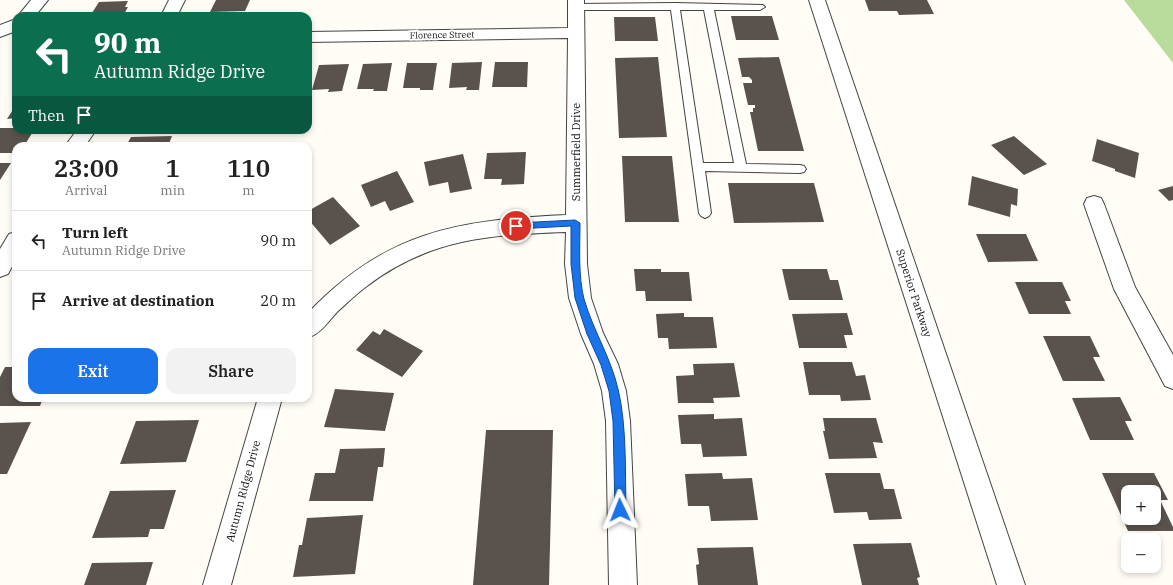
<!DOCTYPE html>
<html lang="en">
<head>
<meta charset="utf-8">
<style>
  body { margin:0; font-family:"IBM Plex Serif",serif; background:#f2f2f2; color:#222; height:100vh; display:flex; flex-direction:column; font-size:15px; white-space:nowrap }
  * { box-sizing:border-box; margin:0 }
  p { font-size:13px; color:#767676 }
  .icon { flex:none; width:22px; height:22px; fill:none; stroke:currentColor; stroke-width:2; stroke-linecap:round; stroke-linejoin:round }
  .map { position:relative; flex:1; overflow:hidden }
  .details { position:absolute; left:12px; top:142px; width:300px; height:260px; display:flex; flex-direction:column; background:#fff; border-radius:12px; box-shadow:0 2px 6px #0003 }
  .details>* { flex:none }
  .hud { position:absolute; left:12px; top:12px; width:300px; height:122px; border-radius:12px; box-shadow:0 2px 6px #0003; background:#0b6e4f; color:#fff; overflow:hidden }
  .fabs { position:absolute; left:1121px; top:485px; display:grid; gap:8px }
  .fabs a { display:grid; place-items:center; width:40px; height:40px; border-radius:8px; background:#fff; box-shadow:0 2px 6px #0003; font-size:20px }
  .pin { position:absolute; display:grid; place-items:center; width:34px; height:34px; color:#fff; margin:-17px; border:2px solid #fff; border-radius:50%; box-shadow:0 1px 4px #0007 }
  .me { position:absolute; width:44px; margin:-22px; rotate:358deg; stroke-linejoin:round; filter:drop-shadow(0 0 3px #0008) }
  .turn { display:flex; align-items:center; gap:14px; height:84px; padding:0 16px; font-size:18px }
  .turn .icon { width:52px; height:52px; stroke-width:2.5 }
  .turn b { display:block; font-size:28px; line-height:34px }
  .then { display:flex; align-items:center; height:38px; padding:0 16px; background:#0003; gap:8px; font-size:15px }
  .eta { display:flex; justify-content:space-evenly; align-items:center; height:68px; text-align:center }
  .eta b { font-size:24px; font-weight:600; line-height:28px }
  .action { display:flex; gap:8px; margin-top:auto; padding:8px 16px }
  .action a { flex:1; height:46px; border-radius:12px; background:#1a73e8; color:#fff; font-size:16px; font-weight:600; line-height:46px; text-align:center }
  .action a+a { background:#f2f2f2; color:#222 }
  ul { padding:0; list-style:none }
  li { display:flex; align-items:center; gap:12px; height:60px; padding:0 16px; border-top:1px solid #e0e0e0 }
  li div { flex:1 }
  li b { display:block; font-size:15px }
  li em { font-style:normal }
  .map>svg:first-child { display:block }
  .forest { fill:#b9dc9c }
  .building { fill:#5a524d; fill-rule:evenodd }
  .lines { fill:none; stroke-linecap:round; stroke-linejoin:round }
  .lane-casing { stroke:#444; stroke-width:2 }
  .street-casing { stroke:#444; stroke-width:2 }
  .lane { fill:#fff; fill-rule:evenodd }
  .street { fill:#fff; fill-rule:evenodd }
  .route { fill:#1a73e8; stroke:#114b97 }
  .labels { text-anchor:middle; stroke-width:4; stroke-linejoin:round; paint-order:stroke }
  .far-street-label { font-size:9px; fill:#111; stroke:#fff }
  .street-label { font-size:11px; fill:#111; stroke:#fff }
</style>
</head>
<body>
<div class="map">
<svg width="1173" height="585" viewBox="0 0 1173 585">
  <rect width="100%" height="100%" fill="#fffdf5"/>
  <polygon class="forest" points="1124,0 1173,0 1173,63"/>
  <g class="building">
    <polygon points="216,0 250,0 245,11 210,12"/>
    <polygon points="865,0 927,0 934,14 899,15 897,11 869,11"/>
    <polygon points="128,1 125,7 128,7 123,16 90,16 99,2"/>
    <polygon points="731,16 772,16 779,40 736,40"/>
    <polygon points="614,17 655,17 658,41 615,41"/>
    <polygon points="658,57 667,137 619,138 615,58"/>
    <polygon points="779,57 804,151 758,151 750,112 753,112 753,108 755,108 755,105 748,105 743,83 752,83 752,80 749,77 742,77 738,58"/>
    <polygon points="482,62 479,90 466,90 467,87 449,88 452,63"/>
    <polygon points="495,62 528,62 527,87 492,87"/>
    <polygon points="392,63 387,91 373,91 374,89 357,89 363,64"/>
    <polygon points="407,63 437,63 433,90 420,90 420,88 403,88"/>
    <polygon points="349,64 342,91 328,92 329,89 312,90 319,65"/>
    <polygon points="16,105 16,118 7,119"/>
    <polygon points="0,128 16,128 16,130 34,130 24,146 16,146 16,153 0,153"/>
    <polygon points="172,136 168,146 126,146 131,137"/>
    <polygon points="1014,136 1047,164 1024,175 991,145"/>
    <polygon points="1097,139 1139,153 1135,178 1115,171 1115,169 1092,161"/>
    <polygon points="526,152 524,184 501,185 502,179 484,179 487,153"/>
    <polygon points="463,154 472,189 450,193 448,182 429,186 424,162"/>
    <polygon points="622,156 672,156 679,222 625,222"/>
    <polygon points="0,163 11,163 0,180"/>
    <polygon points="397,171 414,202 390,211 385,201 371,207 361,185"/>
    <polygon points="972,176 1018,189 1017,206 1011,204 1010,217 968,205"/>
    <polygon points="728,183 814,183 824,222 734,223"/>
    <polygon points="1173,186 1173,200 1169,201 1158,190"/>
    <polygon points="333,197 360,226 330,245 308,219 308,211"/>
    <polygon points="976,234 1026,234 1038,261 988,262"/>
    <polygon points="634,269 661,269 661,272 689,272 692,301 646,301 645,291 636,291"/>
    <polygon points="782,269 827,269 830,280 838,280 843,300 789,300"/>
    <polygon points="1015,282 1062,282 1071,301 1065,301 1071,314 1029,314"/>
    <polygon points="684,313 684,317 713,317 717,348 669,349 668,338 658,338 656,314"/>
    <polygon points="847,313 853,335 844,335 847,348 799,348 792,314"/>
    <polygon points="384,329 423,351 402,377 356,350 373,331 380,335"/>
    <polygon points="1043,336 1090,336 1100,357 1093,357 1105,381 1063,381"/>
    <polygon points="803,362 852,362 856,376 865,375 871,400 841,401 840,395 809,395"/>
    <polygon points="734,363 740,397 713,398 714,403 678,403 676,376 694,375 693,364"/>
    <polygon points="5,367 16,367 16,398 43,398 40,406 0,406 0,377"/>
    <polygon points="335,389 394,393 385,431 324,427"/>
    <polygon points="1120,397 1132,421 1125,421 1134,440 1090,440 1072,398"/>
    <polygon points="714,414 714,419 742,418 747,456 703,457 701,444 681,444 678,415"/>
    <polygon points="823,418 876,418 883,443 873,442 877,458 829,459 823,431 825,431"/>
    <polygon points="199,420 186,462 120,464 136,421"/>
    <polygon points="31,422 7,474 0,474 0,423"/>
    <polygon points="486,430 553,430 549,585 473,585"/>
    <polygon points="385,448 383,467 378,467 373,501 309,501 315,473 335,473 340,449"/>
    <polygon points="722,473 723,479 752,478 758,520 711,521 709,506 688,506 685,474"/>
    <polygon points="825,473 880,473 884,489 894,489 902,519 869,520 867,512 834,513"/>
    <path d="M1102,473H1154L1168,500H1160L1173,527V531H1128ZM1128,492H1154V518H1128Z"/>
    <polygon points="176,490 164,529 150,529 148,537 92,538 110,491"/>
    <polygon points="363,515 355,574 293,577 299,545 302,545 307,518"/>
    <polygon points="911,543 920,577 917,578 919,585 862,585 853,544"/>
    <polygon points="753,547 758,585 698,585 696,565 699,564 697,548"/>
    <polygon points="153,562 146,585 84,585 92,563"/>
  </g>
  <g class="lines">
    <defs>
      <path id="lane" d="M675,3L763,5L765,7L760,10H714L746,164L800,165L804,166L806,169L804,172L800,173L705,171L711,213L709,216L705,218L701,216L699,213L671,10H576L571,7L576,4ZM680,10H704L734,163H703Z"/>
      <g id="street">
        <polygon points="31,0 48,0 35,16 18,16"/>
        <polygon points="169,0 185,0 177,16 161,16"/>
        <path d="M568,0H584L587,264L591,298L603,333L618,364L626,391L630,421L637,585H609L606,421L602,391L594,364L581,334L569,298L565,264L566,232C490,235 430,238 367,286C356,294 347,303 337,312C328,322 321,333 308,338V313C386,231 458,220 566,215L568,38L308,42V32L568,28Z"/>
        <polygon points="809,0 825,0 1025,585 997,585"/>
        <polygon points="16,19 16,31 0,37 0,25"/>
        <polygon points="77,130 96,130 85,146 65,146"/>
        <polygon points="1094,196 1101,198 1104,204 1135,287 1173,355 1173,389 1165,386 1114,289 1084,204 1087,198"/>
        <polygon points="16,232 16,259 8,274 0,277 0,249 9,234"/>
        <polygon points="258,398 282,398 231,585 203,585"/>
      </g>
    </defs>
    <use href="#lane" class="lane-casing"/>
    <use href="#street" class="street-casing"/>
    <use href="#lane" class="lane"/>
    <use href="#street" class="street"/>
  </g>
  <path class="route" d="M575,220L580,223C580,247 578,275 584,299C593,330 611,358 618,389C627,426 625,473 626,510L624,514L620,516L617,514L615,510L613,421L609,391L601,365L587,334L575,298L571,264V226L516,229L512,226L516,223Z"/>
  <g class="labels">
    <g class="far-street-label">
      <text transform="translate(442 35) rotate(-1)" y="3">Florence Street</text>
    </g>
    <g class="street-label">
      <text transform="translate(576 152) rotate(-90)" y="4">Summerfield Drive</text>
      <text transform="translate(914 293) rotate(72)" y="4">Superior Parkway</text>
      <text transform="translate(243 491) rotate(-75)" y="4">Autumn Ridge Drive</text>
    </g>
  </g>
</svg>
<div class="fabs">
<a>+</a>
<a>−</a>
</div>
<div class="pin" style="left:516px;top:226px;background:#d93025"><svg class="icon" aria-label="arrive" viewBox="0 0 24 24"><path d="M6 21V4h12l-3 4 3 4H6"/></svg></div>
<svg class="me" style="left:620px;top:510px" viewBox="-20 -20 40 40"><path d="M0-17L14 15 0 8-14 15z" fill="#1a73e8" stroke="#fff" stroke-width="4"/></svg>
<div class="hud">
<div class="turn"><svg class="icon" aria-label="left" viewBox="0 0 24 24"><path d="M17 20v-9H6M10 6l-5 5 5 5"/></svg><div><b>90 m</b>Autumn Ridge Drive</div></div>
<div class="then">Then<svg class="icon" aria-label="arrive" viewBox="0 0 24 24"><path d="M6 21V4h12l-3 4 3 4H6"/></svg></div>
</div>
<section class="details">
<div class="eta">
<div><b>23:00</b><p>Arrival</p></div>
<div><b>1</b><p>min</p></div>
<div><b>110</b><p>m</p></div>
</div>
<ul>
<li><svg class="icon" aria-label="left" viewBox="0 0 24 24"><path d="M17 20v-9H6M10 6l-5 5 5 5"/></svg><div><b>Turn left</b><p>Autumn Ridge Drive</p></div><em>90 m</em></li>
<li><svg class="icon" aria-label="arrive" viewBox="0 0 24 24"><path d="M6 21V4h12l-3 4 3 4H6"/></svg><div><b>Arrive at destination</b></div><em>20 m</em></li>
</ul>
<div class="action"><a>Exit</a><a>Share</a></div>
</section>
</div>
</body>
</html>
